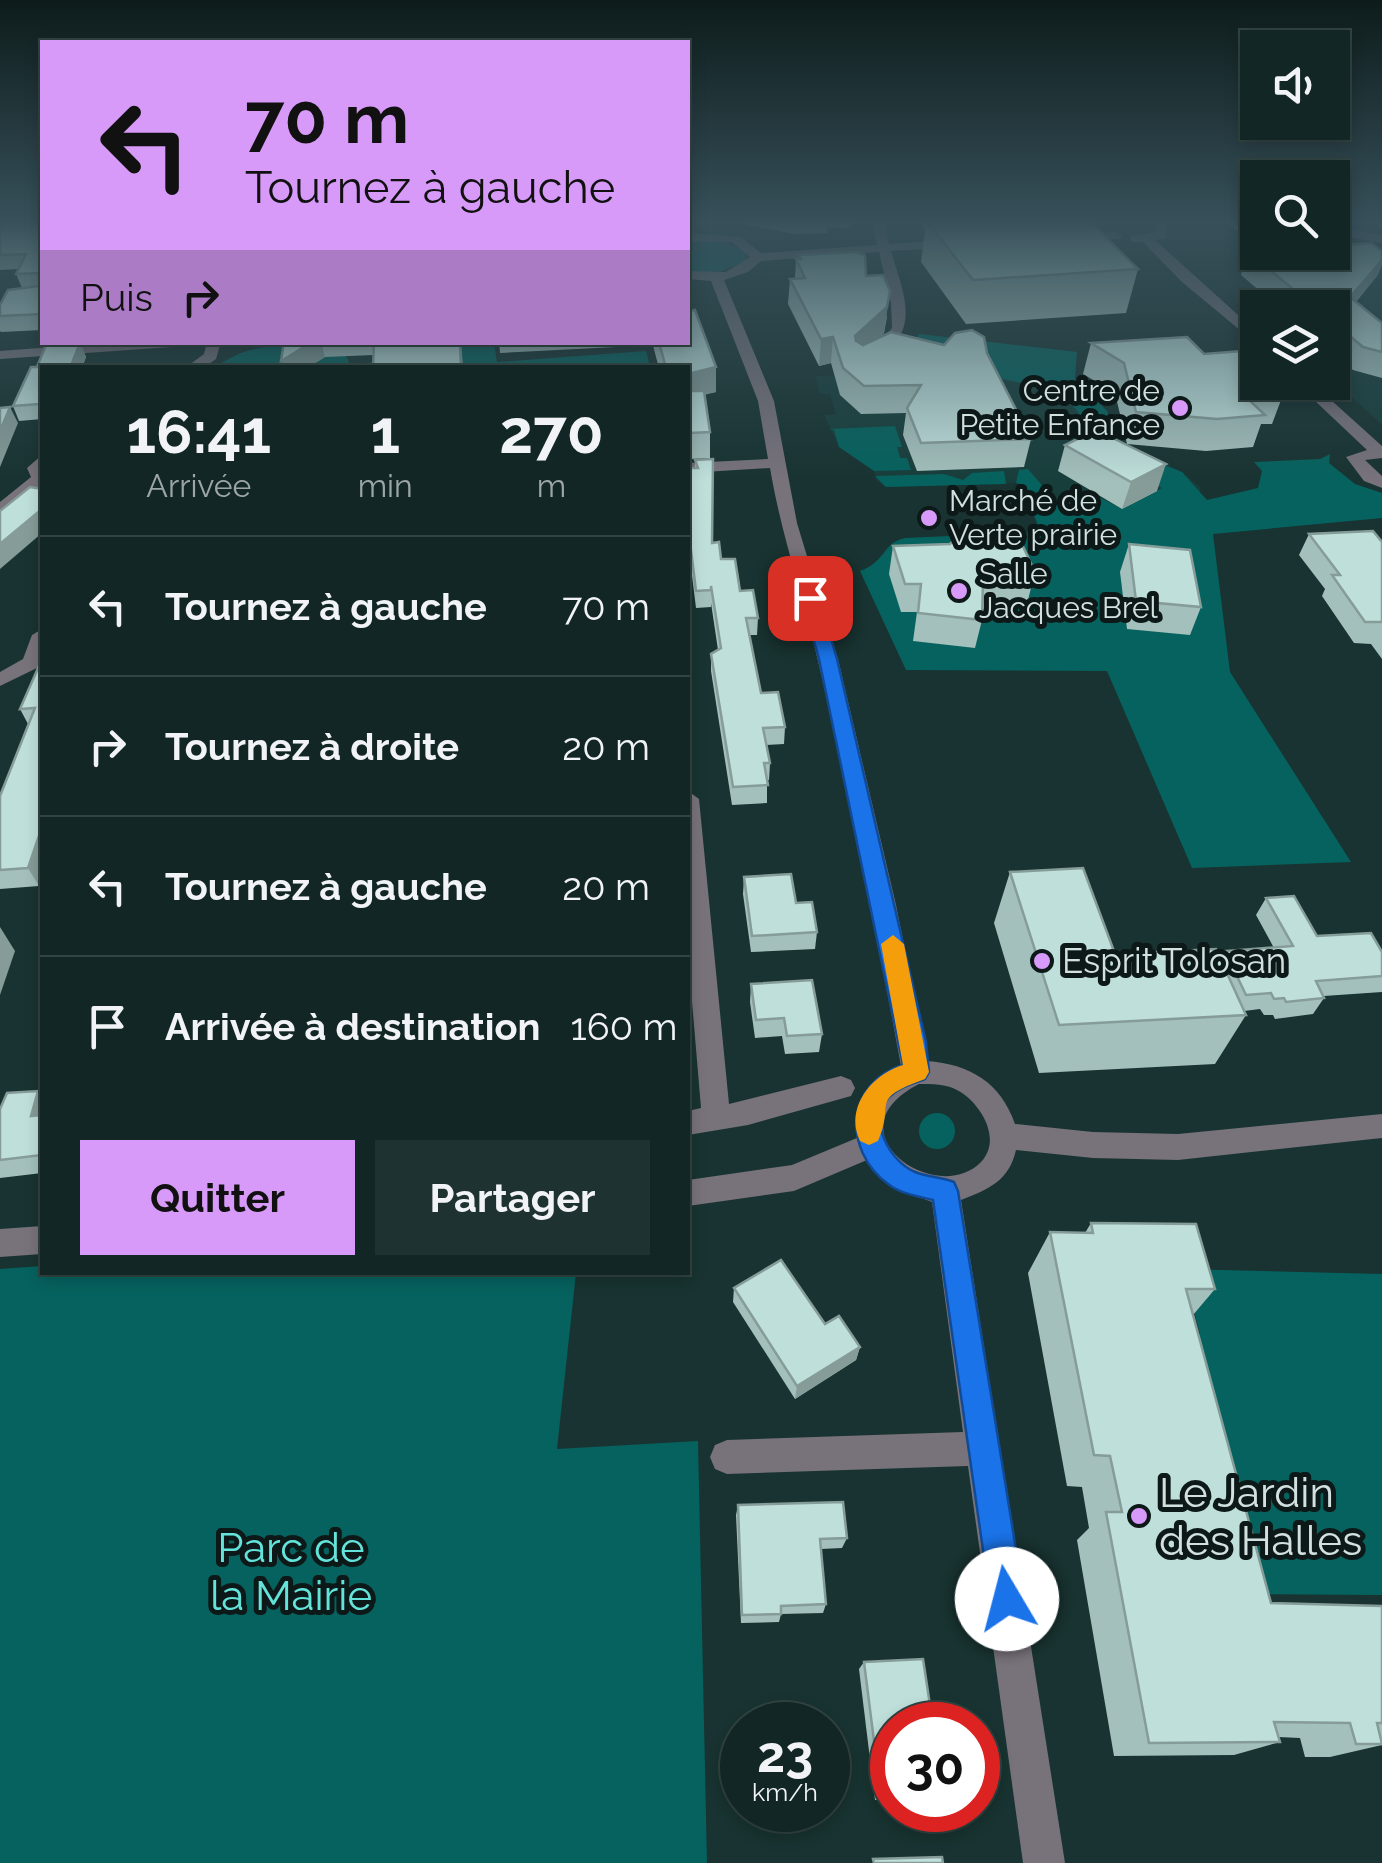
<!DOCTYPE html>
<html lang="fr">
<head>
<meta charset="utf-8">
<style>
  body { margin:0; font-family:Raleway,sans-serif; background:#1f3232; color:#f1f3f6; height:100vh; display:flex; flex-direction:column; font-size:38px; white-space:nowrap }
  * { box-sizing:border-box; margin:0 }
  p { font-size:32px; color:#9ca5a7 }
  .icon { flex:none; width:55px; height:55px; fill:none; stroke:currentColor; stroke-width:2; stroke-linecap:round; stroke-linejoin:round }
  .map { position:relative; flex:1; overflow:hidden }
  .drawer { position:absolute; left:40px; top:365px; width:650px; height:910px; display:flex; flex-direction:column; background:#122625; border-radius:0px; box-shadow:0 5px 15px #0003,0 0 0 2px #314342 }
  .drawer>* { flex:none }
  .hud { position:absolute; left:40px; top:40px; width:650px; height:305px; border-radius:0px; box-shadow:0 5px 15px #0003,0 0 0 2px #314342; background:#d89af8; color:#111; overflow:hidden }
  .controls { position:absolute; left:1240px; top:30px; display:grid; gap:20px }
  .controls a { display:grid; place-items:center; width:110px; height:110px; border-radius:0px; background:#122625; box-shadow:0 5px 15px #0003,0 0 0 2px #314342; font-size:50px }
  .speed { position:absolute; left:720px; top:1702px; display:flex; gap:20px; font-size:50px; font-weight:700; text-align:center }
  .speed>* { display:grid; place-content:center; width:130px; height:130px; border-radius:50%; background:#122625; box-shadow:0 5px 15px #0003,0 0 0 2px #314342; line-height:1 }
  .speed small { font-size:25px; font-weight:400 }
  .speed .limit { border:15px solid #d22; background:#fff; color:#111 }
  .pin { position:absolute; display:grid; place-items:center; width:85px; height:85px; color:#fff; margin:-42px; border-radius:20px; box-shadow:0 5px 15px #0006 }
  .me { position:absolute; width:110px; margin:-55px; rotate:352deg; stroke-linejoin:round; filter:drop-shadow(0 0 8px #0008) }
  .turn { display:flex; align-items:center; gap:35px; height:210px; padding:0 40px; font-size:45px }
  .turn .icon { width:130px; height:130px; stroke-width:2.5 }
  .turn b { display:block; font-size:70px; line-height:85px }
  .then { display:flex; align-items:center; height:95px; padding:0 40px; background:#0003; gap:20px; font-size:38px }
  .eta { display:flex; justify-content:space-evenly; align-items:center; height:170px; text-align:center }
  .eta b { font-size:60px; font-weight:700; line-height:70px }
  .button { display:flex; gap:20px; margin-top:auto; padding:20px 40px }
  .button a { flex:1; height:115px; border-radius:0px; background:#d89af8; color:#111; font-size:40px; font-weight:700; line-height:115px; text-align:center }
  .button a+a { background:#1f3232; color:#f1f3f6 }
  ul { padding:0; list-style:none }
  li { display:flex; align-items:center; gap:30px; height:140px; padding:0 40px; border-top:2px solid #314342 }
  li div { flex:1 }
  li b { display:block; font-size:38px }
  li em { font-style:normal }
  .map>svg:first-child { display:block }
  .built { fill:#183e3c }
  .green { fill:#06625e }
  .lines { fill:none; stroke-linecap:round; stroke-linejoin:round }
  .minor { fill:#78727b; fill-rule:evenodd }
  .wall { fill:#a4c0bc }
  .shaded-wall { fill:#869c99 }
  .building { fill:#bfdfdb; stroke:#869c99; stroke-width:2.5 }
  .route { fill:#1a73e8; stroke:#114b97; stroke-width:2.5 }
  .slow { fill:#f59e0b }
  .poi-dot { fill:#d89af8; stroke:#0d1918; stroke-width:4 }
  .labels { text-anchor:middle; stroke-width:10; stroke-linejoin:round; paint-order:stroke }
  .far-poi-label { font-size:30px; fill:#d2e1e0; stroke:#0d1918; text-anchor:start }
  .poi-label { font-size:35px; fill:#d2e1e0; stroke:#0d1918; text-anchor:start }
  .near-poi-label { font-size:42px; fill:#d2e1e0; stroke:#0d1918; text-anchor:start }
  .near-park-label { font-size:42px; fill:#64e3db; stroke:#0d1918 }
</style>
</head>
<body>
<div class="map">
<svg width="1382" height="1863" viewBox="0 0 1382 1863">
  <rect width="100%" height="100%" fill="#183331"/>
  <g class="built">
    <polygon points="1382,260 1382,425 1333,379 1332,308 1258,308 1257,318 1235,297 1260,295 1253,287 1256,284"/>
    <polygon points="919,334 1077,352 1075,379 1108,412 1103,448 1167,464 1182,472 1200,487 1202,514 1030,509 1019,483 886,487 877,481 874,471 839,447 824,415 836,414 830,394 820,394 815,376 852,375 911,347"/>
  </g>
  <g class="green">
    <polygon points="718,240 745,250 746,261 719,272 688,271 688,241"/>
    <path d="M919,334L1077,352L1075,379L1108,412L1102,448L1085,435C1087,386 1002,381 969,372C949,367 930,355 911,347Z"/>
    <path d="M462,342L494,343L497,362L646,351L650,367L215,368C253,338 302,343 345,354L350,364L462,356Z"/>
    <polygon points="895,426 902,447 897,447 900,458 907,458 911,470 874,471 839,447 834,430 829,429"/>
    <path d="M1330,454L1329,463L1355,484L1382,493V518L1213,534L1230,672L1351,862L1192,868L1107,671L906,670L860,571C887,561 882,543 905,538L1041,532L1020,484L1016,483L1019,470L1028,469L1058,504L1093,494L1122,509L1162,488L1133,473L1149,459L1182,472L1207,500L1258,488L1262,471L1254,462L1320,459Z"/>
    <polygon points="1004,471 1006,484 886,487 875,476 944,474 963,480 972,473"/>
    <circle cx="937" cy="1131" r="18"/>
    <polygon points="42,1266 42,1272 576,1273 557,1449 698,1441 707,1863 0,1863 0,1269"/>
    <polygon points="1183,1269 1382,1274 1382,1595 1240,1594 1172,1338 1200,1334"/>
  </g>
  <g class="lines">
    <g class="minor">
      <path d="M872,220H884L889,244L957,239L963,243L957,247L891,251C904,296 921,327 879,360L867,357L892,328L891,303L879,252L761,261L748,272L724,280L774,401L797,523L838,659L896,905L927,1061C970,1064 1001,1083 1015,1124L1093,1132L1178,1134L1382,1114V1138L1178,1160L1093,1158L1016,1150C1009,1181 989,1189 961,1200L1065,1863H1023L968,1466L727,1474L715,1469L710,1457L715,1445L727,1440L963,1432L932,1202L888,1185L867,1160L794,1191L688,1206V1180L792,1165L857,1138C849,1102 872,1081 901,1066C876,931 851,795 818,661C803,596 781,534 770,468L688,473V463L768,459L758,401L711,281L688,279V271L726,272L750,257L732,242L688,241V233L741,237L761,253L877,245ZM919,1084C932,1084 946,1084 957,1090C980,1102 1003,1139 981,1162C936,1208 827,1131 919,1084Z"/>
      <polygon points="1147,220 1167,223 1166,238 1155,240 1258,333 1258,345 1182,282 1143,242 1131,242 1131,236 1156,232 1157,227"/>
      <polygon points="1332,226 1382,235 1382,243 1332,234"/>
      <polygon points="1116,232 1122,236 1120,239 1071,241 1065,237 1071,233"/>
      <polygon points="117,342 193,342 186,346 0,359 0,351"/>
      <polygon points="207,342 221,342 216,359 203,368 185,368 204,354"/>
      <polygon points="1295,382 1311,382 1382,446 1382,458 1365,460 1382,476 1382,488 1364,481 1346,457 1367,450"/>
      <polygon points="42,455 42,484 0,516 0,502 31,477 27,468"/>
      <polygon points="42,629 39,667 0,686 0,672 23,659 32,635"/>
      <polygon points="688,791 699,799 729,1104 841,1076 851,1080 855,1088 851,1096 748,1125 688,1135 688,1111 701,1108 688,954"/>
      <polygon points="42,1226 42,1254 0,1257 0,1229"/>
    </g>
  </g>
  <g class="wall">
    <polygon points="0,220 42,220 42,330 1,332 0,331 0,305 22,288 16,274 18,269 0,270"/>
    <polygon points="743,220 853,220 850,228 828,227 827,233 795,234 746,225 746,221"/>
    <polygon points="918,220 1089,220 1138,269 1126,313 966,324 921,262 925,230"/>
    <polygon points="1224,220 1258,220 1258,248"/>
    <polygon points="1370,220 1382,220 1382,228"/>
    <polygon points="1343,245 1382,251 1382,265 1377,276 1356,302 1382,323 1382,378 1353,370 1332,352 1332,308 1280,308 1241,275 1249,253"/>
    <polygon points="799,255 866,276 887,317 884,333 878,339 944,345 987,353 1031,439 1024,467 917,471 903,435 906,413 861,414 840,395 831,363 819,366 788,304 790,279 795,278 796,259 799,259"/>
    <polygon points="284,342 461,342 463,368 373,368 373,355 325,357 307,368 283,368"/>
    <polygon points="499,342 616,342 616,347 500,353"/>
    <polygon points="652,342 688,342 716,367 716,392 705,394 710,432 710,458 690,459 688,451 688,368 659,368"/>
    <polygon points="80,343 86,357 82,368 42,368 42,419 19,421 13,406 31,367 37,367 46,345"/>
    <polygon points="1091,343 1204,354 1284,392 1272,424 1261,424 1253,447 1206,451 1127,444 1115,393 1083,374"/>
    <polygon points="1065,445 1157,491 1122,509 1058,471"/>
    <polygon points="713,459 712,543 758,618 757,635 750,635 761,693 785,727 784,744 766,745 770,763 769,780 767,780 767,803 732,805 711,671 711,654 718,650 711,603 711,607 696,608 688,543 688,468 695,468 695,460"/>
    <polygon points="1309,534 1382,542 1382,659 1371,644 1354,643 1322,596 1325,589 1299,555"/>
    <polygon points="1129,544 1201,607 1190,635 1127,629 1120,572"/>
    <polygon points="893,546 1035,572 1028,600 1008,601 1006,608 982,609 982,620 975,648 913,641 917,612 901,612 889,574"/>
    <polygon points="42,659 39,886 0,889 0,796 28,724 20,709"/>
    <polygon points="1010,872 1115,954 1221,959 1225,951 1274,948 1256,915 1266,898 1317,936 1382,952 1382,992 1324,996 1324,998 1313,1014 1275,1019 1273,1015 1264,1015 1260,1009 1244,1011 1246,1015 1215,1064 1039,1073 994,923"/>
    <polygon points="744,877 796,903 817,932 815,949 751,952 743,894"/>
    <polygon points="751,984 822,1034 819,1052 785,1054 782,1036 755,1038 750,1002"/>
    <polygon points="38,1091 42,1096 42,1173 0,1178 0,1109"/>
    <polygon points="1091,1223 1215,1289 1193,1315 1271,1603 1382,1606 1382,1745 1330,1757 1305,1757 1300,1738 1278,1737 1280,1742 1234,1755 1114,1756 1077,1540 1089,1528 1082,1487 1067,1486 1028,1273 1050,1232 1085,1233"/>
    <polygon points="734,1288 825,1324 860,1347 856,1360 795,1399 733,1302"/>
    <polygon points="738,1505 847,1538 842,1548 821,1549 826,1604 823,1613 781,1614 779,1622 741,1623 736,1515"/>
    <polygon points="864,1662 892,1725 892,1799 875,1800 859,1669"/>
  </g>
  <g class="shaded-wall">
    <polygon points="1382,260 1382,265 1377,276 1340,320 1350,297"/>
    <polygon points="890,291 884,333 852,362 855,336"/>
    <polygon points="833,337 831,363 819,366 821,339"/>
    <polygon points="312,342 321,342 325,357 307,368 283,368 281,361"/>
    <polygon points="80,343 86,357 82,368 70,368"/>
    <polygon points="716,367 716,392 688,399 688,374"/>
    <polygon points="10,407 18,423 0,467 0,431"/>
    <polygon points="1166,464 1157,491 1122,509 1131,482"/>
    <polygon points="42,509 42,533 0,569 0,544"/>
    <polygon points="42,827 42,877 39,886 28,868"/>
    <polygon points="0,927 15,951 0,995"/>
    <polygon points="38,1091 42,1096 42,1129 31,1116"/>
    <polygon points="860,1347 856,1360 795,1399 797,1386"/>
  </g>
  <g class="building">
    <polygon points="0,220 42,220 42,314 0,316 0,305 8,290 39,286 39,273 16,274 26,254 0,255"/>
    <polygon points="926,220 1089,220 1138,269 973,280"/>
    <polygon points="1332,237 1343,245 1371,243 1382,251 1382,260 1350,297 1382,323 1382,352 1363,347 1332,321 1332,308 1316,308 1249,253 1332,252"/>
    <polygon points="855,252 865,255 866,276 883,275 890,291 887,307 855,336 856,341 863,345 891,332 944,345 955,333 972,330 984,337 987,353 1031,439 921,443 907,408 921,385 864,386 843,368 833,337 821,339 790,279 805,278 796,259 801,259 799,255"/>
    <polygon points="695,310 716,367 688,374 688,368 666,368 659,342 688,342 688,311"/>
    <polygon points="1187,337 1204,354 1242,351 1258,366 1258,382 1274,382 1284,392 1245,396 1265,415 1217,419 1136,412 1124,363 1091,343"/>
    <polygon points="284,342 312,342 281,361"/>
    <polygon points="374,342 460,342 461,368 373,368"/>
    <polygon points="80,343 70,368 42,368 42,402 39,404 13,406 31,367 37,367 46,345"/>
    <polygon points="688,391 704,391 710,432 690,433 688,425"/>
    <polygon points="10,407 0,431 0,408"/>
    <polygon points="1096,430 1166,464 1131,482 1065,445"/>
    <polygon points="713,459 712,543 719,542 721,559 735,559 740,591 753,590 758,618 746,618 761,693 778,692 785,727 763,728 770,763 764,763 768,785 733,787 711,654 721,648 711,586 711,590 696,591 688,526 688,468 698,468 695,460"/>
    <polygon points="30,487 42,489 42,509 0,544 0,511"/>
    <polygon points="1373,531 1382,542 1382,622 1365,622 1332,575 1340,575 1309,534"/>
    <polygon points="956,538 1019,538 1035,572 1010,573 1013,580 983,581 982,620 918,613 921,584 905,584 893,546 950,544"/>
    <polygon points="1129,544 1190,550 1201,607 1136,601"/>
    <polygon points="42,659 42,827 28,868 0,870 0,796 35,708 20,709"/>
    <polygon points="1083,868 1115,954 1216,949 1246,1015 1059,1025 1010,872"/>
    <polygon points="791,874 796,903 812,902 817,932 752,936 744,877"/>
    <polygon points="1294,896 1317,936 1371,933 1382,952 1382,976 1316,981 1324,998 1286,1002 1284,998 1274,999 1271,993 1246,995 1225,951 1293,946 1266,898"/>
    <polygon points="812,980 822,1034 787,1036 784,1018 756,1020 751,984"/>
    <polygon points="38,1091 31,1116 42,1115 42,1155 0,1160 0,1109 7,1093"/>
    <polygon points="1091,1223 1196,1224 1215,1289 1186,1289 1271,1603 1382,1606 1382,1723 1377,1723 1382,1744 1356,1744 1350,1723 1274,1722 1280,1742 1149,1743 1106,1512 1122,1512 1110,1456 1094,1455 1050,1232 1093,1233"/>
    <polygon points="781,1260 825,1324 839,1316 860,1347 797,1386 734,1288"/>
    <polygon points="843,1502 847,1538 820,1539 826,1604 781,1606 781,1614 742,1615 738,1505"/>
    <polygon points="923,1659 933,1725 892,1725 892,1796 881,1796 864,1662"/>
    <polygon points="942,1857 943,1863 874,1863 873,1859"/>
  </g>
  <linearGradient id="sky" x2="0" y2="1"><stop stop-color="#0d1c1b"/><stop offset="0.46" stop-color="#37505a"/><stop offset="1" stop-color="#37505a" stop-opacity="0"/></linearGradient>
  <rect width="1382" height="481" fill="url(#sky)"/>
  <path class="route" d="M810,593L819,598L837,659L926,1042L929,1072L925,1079C912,1084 899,1087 889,1097C868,1121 889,1161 915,1172C927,1177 942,1177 954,1182L958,1191L1024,1599L1019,1611L1007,1616L995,1611L990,1599L933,1200C917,1196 901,1194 888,1184C842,1150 846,1082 903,1065L819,659L802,598Z"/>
  <path class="slow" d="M893,935L904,944L929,1072L925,1079C867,1100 896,1102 878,1141L869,1145L860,1141C844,1108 872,1074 903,1065L881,944Z"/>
  <g class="poi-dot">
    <circle cx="1180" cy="408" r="10"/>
    <circle cx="929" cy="518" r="10"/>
    <circle cx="959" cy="591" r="10"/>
    <circle cx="1042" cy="961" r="10"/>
    <circle cx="1139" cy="1516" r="10"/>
  </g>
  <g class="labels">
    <g class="far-poi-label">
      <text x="1160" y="401" text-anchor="end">Centre de<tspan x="1160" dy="34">Petite Enfance</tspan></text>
      <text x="949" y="511">Marché de<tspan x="949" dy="34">Verte prairie</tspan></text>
      <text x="979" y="584">Salle<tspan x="979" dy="34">Jacques Brel</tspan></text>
    </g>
    <g class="poi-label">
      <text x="1062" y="973">Esprit Tolosan</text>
    </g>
    <g class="near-poi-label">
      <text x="1159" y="1507">Le Jardin<tspan x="1159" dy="48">des Halles</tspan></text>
    </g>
    <g class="near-park-label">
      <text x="291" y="1562">Parc de<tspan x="291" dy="48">la Mairie</tspan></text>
    </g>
  </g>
</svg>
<div class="controls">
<a><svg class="icon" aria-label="sound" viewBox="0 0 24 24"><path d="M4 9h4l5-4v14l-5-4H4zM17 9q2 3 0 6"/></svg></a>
<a><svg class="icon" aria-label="search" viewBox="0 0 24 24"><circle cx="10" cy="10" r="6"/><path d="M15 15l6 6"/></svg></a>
<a><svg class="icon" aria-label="layers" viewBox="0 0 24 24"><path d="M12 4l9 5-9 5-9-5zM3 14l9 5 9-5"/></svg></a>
</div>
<div class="speed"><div>23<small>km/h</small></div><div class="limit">30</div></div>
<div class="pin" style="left:810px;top:598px;background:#d93025"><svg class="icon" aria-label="arrive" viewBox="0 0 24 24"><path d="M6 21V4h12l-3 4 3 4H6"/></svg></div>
<svg class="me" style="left:1007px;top:1599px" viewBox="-20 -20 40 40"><circle r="19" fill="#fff"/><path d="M0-13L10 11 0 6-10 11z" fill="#1a73e8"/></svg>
<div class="hud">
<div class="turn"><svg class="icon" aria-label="left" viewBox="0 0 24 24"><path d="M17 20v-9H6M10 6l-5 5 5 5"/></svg><div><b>70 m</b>Tournez à gauche</div></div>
<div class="then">Puis<svg class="icon" aria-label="right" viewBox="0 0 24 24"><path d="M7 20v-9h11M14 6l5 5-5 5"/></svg></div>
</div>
<section class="drawer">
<div class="eta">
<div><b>16:41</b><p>Arrivée</p></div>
<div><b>1</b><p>min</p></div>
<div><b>270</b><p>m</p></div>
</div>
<ul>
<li><svg class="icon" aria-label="left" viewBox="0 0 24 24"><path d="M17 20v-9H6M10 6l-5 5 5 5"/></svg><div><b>Tournez à gauche</b></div><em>70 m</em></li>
<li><svg class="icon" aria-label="right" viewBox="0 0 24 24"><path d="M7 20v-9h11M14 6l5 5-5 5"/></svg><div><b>Tournez à droite</b></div><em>20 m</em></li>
<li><svg class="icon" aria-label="left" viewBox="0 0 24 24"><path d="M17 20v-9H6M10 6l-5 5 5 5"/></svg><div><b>Tournez à gauche</b></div><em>20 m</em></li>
<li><svg class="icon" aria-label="arrive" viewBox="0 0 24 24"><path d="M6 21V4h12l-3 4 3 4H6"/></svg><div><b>Arrivée à destination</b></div><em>160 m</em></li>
</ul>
<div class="button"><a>Quitter</a><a>Partager</a></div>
</section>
</div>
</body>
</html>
